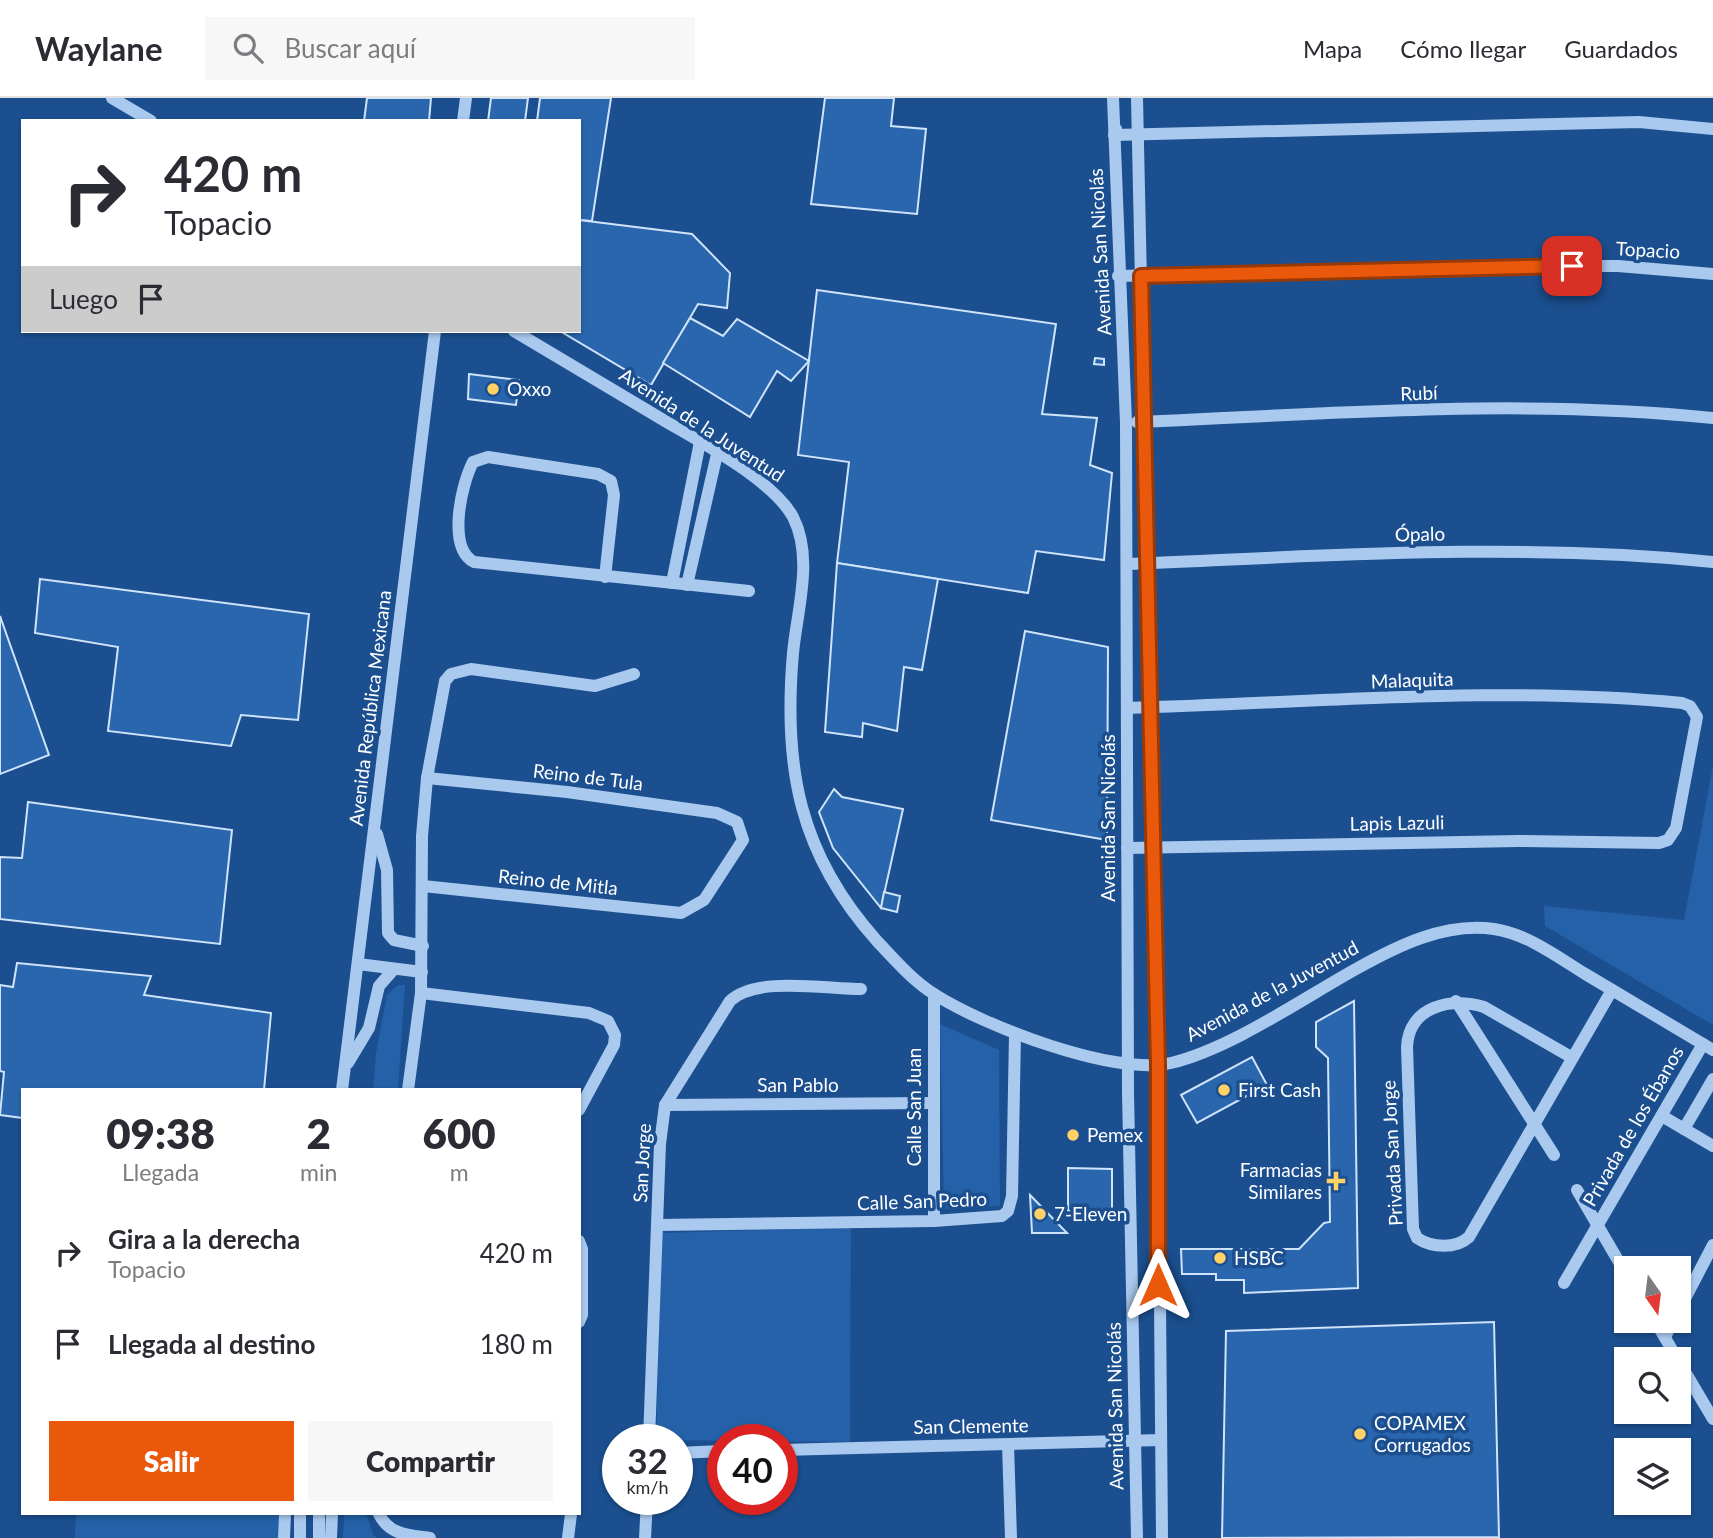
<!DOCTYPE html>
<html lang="es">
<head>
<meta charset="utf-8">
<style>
  body { margin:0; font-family:Lato,sans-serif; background:#f7f7f7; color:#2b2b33; height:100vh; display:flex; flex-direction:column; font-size:26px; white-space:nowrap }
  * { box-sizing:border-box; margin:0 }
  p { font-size:23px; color:#7c7c81 }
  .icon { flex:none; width:38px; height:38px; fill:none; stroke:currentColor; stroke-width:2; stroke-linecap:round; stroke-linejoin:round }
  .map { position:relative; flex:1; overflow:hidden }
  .drawer { position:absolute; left:21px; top:990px; width:560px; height:427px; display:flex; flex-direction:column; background:#fff; border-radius:0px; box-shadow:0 2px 5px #0004 }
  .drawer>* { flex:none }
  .guide { position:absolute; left:21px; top:21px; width:560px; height:214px; border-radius:0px; box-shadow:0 2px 5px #0004; background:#fff; color:#2b2b33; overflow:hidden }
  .needle { width:46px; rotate:166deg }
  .buttons { position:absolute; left:1614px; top:1158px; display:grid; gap:14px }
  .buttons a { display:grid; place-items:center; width:77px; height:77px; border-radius:0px; background:#fff; box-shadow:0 2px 5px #0004; font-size:35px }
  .speed { position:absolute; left:602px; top:1326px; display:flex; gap:14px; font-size:35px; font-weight:700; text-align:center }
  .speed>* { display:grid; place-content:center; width:91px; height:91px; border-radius:50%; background:#fff; box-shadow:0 2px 5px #0004; line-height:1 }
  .speed small { font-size:18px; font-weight:400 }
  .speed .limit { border:10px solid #d22; background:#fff; color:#111 }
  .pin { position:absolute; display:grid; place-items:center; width:60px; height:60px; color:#fff; margin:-30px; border-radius:14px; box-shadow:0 4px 10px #0006 }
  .me { position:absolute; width:77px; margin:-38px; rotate:0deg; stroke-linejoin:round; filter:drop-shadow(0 0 5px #0008) }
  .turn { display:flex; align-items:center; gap:24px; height:147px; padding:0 28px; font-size:32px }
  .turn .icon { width:91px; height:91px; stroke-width:2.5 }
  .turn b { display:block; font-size:49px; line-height:60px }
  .then { display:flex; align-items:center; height:66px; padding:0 28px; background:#0003; gap:14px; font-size:26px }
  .eta { display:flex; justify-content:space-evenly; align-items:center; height:119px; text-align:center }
  .eta b { font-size:42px; font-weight:800; line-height:49px }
  .cta { display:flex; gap:14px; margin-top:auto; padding:14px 28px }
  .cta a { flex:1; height:80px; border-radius:0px; background:#ea580c; color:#fff; font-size:28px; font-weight:800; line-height:80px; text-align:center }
  .cta a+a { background:#f7f7f7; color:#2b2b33 }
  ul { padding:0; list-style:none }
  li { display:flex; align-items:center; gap:21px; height:91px; padding:0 28px }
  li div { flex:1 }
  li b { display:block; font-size:26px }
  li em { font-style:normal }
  header { display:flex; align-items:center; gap:42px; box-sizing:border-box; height:98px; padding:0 35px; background:#fff; border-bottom:2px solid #e1e1e2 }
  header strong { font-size:33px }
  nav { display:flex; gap:38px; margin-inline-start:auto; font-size:24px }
  .search { width:490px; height:63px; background:#f7f7f7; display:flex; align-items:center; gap:18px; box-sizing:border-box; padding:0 24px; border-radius:0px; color:#7c7c81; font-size:26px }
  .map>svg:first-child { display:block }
  .green { fill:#2461a8 }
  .building { fill:#2a66ad; stroke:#cfe3fa; stroke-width:2 }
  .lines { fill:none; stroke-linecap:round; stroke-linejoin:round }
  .minor { stroke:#a9c9ee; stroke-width:12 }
  .route-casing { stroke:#983908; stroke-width:18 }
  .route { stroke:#ea580c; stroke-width:12 }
  .poi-dot { fill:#ffd166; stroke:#1b4f8f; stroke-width:2.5 }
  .labels { text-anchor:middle; stroke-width:7; stroke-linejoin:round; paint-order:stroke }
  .street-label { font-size:19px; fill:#fff; stroke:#1b4f8f }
  .poi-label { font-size:19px; fill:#fff; stroke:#1b4f8f; text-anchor:start }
</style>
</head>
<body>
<header>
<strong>Waylane</strong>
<div class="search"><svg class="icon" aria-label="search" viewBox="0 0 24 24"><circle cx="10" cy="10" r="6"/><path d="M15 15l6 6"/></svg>Buscar aquí</div>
<nav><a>Mapa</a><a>Cómo llegar</a><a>Guardados</a></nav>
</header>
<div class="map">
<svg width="1713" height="1440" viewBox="0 0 1713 1440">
  <rect width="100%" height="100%" fill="#1b4f8f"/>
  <g class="green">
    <polygon points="1713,668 1713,927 1545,828 1544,808 1684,822"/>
    <polygon points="398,887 405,887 398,992 373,992 376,955 387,897"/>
    <polygon points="940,926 999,952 1000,1108 944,1111"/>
    <polygon points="851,1129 850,1344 656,1342 662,1135"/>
    <polygon points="76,1416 279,1416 278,1440 75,1440"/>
    <polygon points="344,1416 366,1416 373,1436 377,1440 343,1440"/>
  </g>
  <g class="building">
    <polygon points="367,0 431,0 429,23 364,23"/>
    <polygon points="491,0 528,0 525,23 488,23"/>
    <polygon points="540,0 611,0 592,123 579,122 579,23 537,23"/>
    <polygon points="825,0 894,0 891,28 926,31 917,116 811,106"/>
    <polygon points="579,122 692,136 730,175 727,210 698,206 651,287 560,233 579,233"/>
    <polygon points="817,192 1056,226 1042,316 1097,320 1090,367 1112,375 1104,462 1036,453 1028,495 837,465 849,364 798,357"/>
    <polygon points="690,220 723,238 737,221 809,263 791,283 777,273 750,319 663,265"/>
    <polygon points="1095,260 1104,261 1104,267 1094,266"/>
    <polygon points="469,276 519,282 516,307 468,301"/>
    <polygon points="837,465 938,481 922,572 904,569 897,633 863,625 862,639 825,634"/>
    <polygon points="40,481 309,516 298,622 241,617 231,648 108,633 118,549 35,535"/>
    <polygon points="0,518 49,657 0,676"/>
    <polygon points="1025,533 1108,549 1107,742 991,722"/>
    <polygon points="834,691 842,699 903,711 881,810 833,750 819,714"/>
    <polygon points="28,704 232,732 220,846 0,821 0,759 22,760"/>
    <polygon points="884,794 900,798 897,814 881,810"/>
    <polygon points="17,865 151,878 144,897 271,915 264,992 23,992 23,1020 0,1017 4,974 0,973 0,887 13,889"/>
    <polygon points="1354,903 1358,1190 1244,1195 1244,1182 1216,1182 1216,1176 1182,1176 1181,1151 1299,1151 1324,1125 1330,1124 1328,960 1316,949 1316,924"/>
    <polygon points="1252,959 1267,987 1197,1025 1181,997"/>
    <polygon points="1068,1070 1112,1071 1112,1113 1068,1113"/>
    <polygon points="1030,1097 1067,1135 1032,1135"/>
    <polygon points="1494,1224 1499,1439 1222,1440 1226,1233"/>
  </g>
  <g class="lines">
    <g class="minor">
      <polyline points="112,0 151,23"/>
      <polyline points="1113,0 1126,325 1128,995 1137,1440"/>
      <polyline points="1137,0 1158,968 1162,1440"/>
      <polyline points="463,23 466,0"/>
      <polyline points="1116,31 1114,37 1639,24 1713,31"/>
      <polyline points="1118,178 1550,168 1618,168 1713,176"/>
      <path d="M514,233C561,261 608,289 655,317C694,341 772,380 793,419C814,460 797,512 793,555C783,669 799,756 877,843C895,862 912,882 934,896C984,928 1113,978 1171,965C1230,951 1302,901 1356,871C1397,848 1445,824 1494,831C1528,836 1559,860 1587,877C1629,902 1671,927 1713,952"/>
      <path d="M1137,324C1328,316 1522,300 1713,320"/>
      <path d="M1127,466C1322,458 1519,444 1713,464"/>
      <path d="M605,479L614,397L611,383L598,376L488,359L473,364C461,387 447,450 474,464L749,493"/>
      <polyline points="672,485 700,344"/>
      <polyline points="687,487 717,356"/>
      <polyline points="377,736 387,772 388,835 394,842 423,848"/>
      <path d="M1127,750L1518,743L1659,745L1668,742L1676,730L1697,619L1690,608L1682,605C1499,587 1311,605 1127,610"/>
      <polyline points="423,788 681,815 704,802 743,742 737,724 717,715 567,694 427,680"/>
      <polyline points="358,866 422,874"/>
      <polyline points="421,895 589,915 608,923 615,937 614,947 579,1012"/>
      <polyline points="1456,903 1554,1057"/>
      <path d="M1571,959L1484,909C1451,899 1409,908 1407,949L1413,1131L1417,1140C1432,1150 1456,1151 1469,1139L1612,892"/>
      <polyline points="348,965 369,930 379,888 394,871"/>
      <polyline points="342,992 435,233"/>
      <polyline points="408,992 421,895 422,738 427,680 445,583 451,576 471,571 595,588 634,576"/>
      <polyline points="665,1007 932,1005"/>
      <polyline points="1662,1018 1713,1048"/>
      <polyline points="1684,1031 1713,981"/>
      <polyline points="1577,1092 1626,1176"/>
      <polyline points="934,1123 934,896"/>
      <polyline points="658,1127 934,1123 1002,1118 1008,1113 1012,1098 1015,936"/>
      <polyline points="579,1143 582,1151 582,1217 579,1224"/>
      <polyline points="1564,1185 1703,946"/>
      <polyline points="1678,1214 1713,1147"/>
      <polyline points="1655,1223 1713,1321"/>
      <polyline points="1665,1239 1673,1223"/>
      <path d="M649,1342L660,1046L665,1007L730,903C756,878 825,891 861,891"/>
      <polyline points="1008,1347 1011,1440"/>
      <polyline points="782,1352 1161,1342"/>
      <polyline points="677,1355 723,1353"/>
      <path d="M379,1416C389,1437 409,1437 430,1440"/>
      <polyline points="284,1440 285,1416"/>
      <polyline points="300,1440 300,1416"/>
      <polyline points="319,1440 319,1416"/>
      <polyline points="331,1440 332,1416"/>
      <polyline points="568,1440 571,1416"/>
      <polyline points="645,1440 647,1402"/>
    </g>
  </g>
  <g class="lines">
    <defs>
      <polyline id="route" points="1158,1187 1158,968 1141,178 1572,168"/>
    </defs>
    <use href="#route" class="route-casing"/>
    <use href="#route" class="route"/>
  </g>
  <g class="poi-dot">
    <circle cx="493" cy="291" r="7"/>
    <circle cx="1224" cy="992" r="7"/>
    <circle cx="1073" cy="1037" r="7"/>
    <path d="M1332.5 1072.5h7v7h7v7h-7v7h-7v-7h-7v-7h7z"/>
    <circle cx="1040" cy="1116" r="7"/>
    <circle cx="1220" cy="1160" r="7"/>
    <circle cx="1360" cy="1336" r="7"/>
  </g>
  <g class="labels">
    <g class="street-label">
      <text transform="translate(1648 152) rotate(3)" y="7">Topacio</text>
      <text transform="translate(1100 154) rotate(-93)" y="7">Avenida San Nicolás</text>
      <text transform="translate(1419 295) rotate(-2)" y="7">Rubí</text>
      <text transform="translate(702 327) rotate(33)" y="7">Avenida de la Juventud</text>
      <text transform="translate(1420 436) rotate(-1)" y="7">Ópalo</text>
      <text transform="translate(1412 582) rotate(-2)" y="7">Malaquita</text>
      <text transform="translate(370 610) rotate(-83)" y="7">Avenida República Mexicana</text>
      <text transform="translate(588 679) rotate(7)" y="7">Reino de Tula</text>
      <text transform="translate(1108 720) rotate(-90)" y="7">Avenida San Nicolás</text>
      <text transform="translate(1397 725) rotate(-1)" y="7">Lapis Lazuli</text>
      <text transform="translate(558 784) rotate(6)" y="7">Reino de Mitla</text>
      <text transform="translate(1272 893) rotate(-28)" y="7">Avenida de la Juventud</text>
      <text x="798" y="994">San Pablo</text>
      <text transform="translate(914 1009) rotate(-90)" y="7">Calle San Juan</text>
      <text transform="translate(1633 1028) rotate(-60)" y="7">Privada de los Ébanos</text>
      <text transform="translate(1392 1055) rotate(-93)" y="7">Privada San Jorge</text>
      <text transform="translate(642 1065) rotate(-87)" y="7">San Jorge</text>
      <text transform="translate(922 1103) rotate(-2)" y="7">Calle San Pedro</text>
      <text transform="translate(1115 1308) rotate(-91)" y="7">Avenida San Nicolás</text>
      <text transform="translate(971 1328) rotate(-1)" y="7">San Clemente</text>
    </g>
    <g class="poi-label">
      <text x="507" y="298">Oxxo</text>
      <text x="1238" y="999">First Cash</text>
      <text x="1087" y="1044">Pemex</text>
      <text x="1322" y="1079" text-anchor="end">Farmacias<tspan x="1322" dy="22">Similares</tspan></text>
      <text x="1054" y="1123">7-Eleven</text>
      <text x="1234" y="1167">HSBC</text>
      <text x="1374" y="1332">COPAMEX<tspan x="1374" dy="22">Corrugados</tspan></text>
    </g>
  </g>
</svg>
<div class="buttons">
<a><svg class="needle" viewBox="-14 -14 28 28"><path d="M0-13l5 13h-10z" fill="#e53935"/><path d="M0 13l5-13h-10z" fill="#7c7c81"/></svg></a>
<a><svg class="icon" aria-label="search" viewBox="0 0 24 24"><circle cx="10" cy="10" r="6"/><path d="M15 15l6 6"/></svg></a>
<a><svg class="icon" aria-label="layers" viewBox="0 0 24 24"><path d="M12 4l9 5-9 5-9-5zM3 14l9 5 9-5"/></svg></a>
</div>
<div class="speed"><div>32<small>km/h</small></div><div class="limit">40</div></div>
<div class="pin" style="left:1572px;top:168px;background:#d93025"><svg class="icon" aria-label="arrive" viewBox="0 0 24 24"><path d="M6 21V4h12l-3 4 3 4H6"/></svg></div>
<svg class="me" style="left:1158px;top:1187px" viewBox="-20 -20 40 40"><path d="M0-17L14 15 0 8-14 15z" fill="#ea580c" stroke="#fff" stroke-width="4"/></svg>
<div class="guide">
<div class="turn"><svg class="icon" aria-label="right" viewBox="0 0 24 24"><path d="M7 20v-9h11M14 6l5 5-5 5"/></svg><div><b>420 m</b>Topacio</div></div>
<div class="then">Luego<svg class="icon" aria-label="arrive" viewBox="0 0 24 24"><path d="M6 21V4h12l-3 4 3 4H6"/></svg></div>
</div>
<section class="drawer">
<div class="eta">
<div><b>09:38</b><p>Llegada</p></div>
<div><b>2</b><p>min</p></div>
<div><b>600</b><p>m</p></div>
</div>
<ul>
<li><svg class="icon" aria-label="right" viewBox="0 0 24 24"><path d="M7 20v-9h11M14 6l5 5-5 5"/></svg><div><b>Gira a la derecha</b><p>Topacio</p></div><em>420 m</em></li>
<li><svg class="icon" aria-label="arrive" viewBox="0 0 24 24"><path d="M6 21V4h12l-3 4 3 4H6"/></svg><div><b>Llegada al destino</b></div><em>180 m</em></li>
</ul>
<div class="cta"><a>Salir</a><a>Compartir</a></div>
</section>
</div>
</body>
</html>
